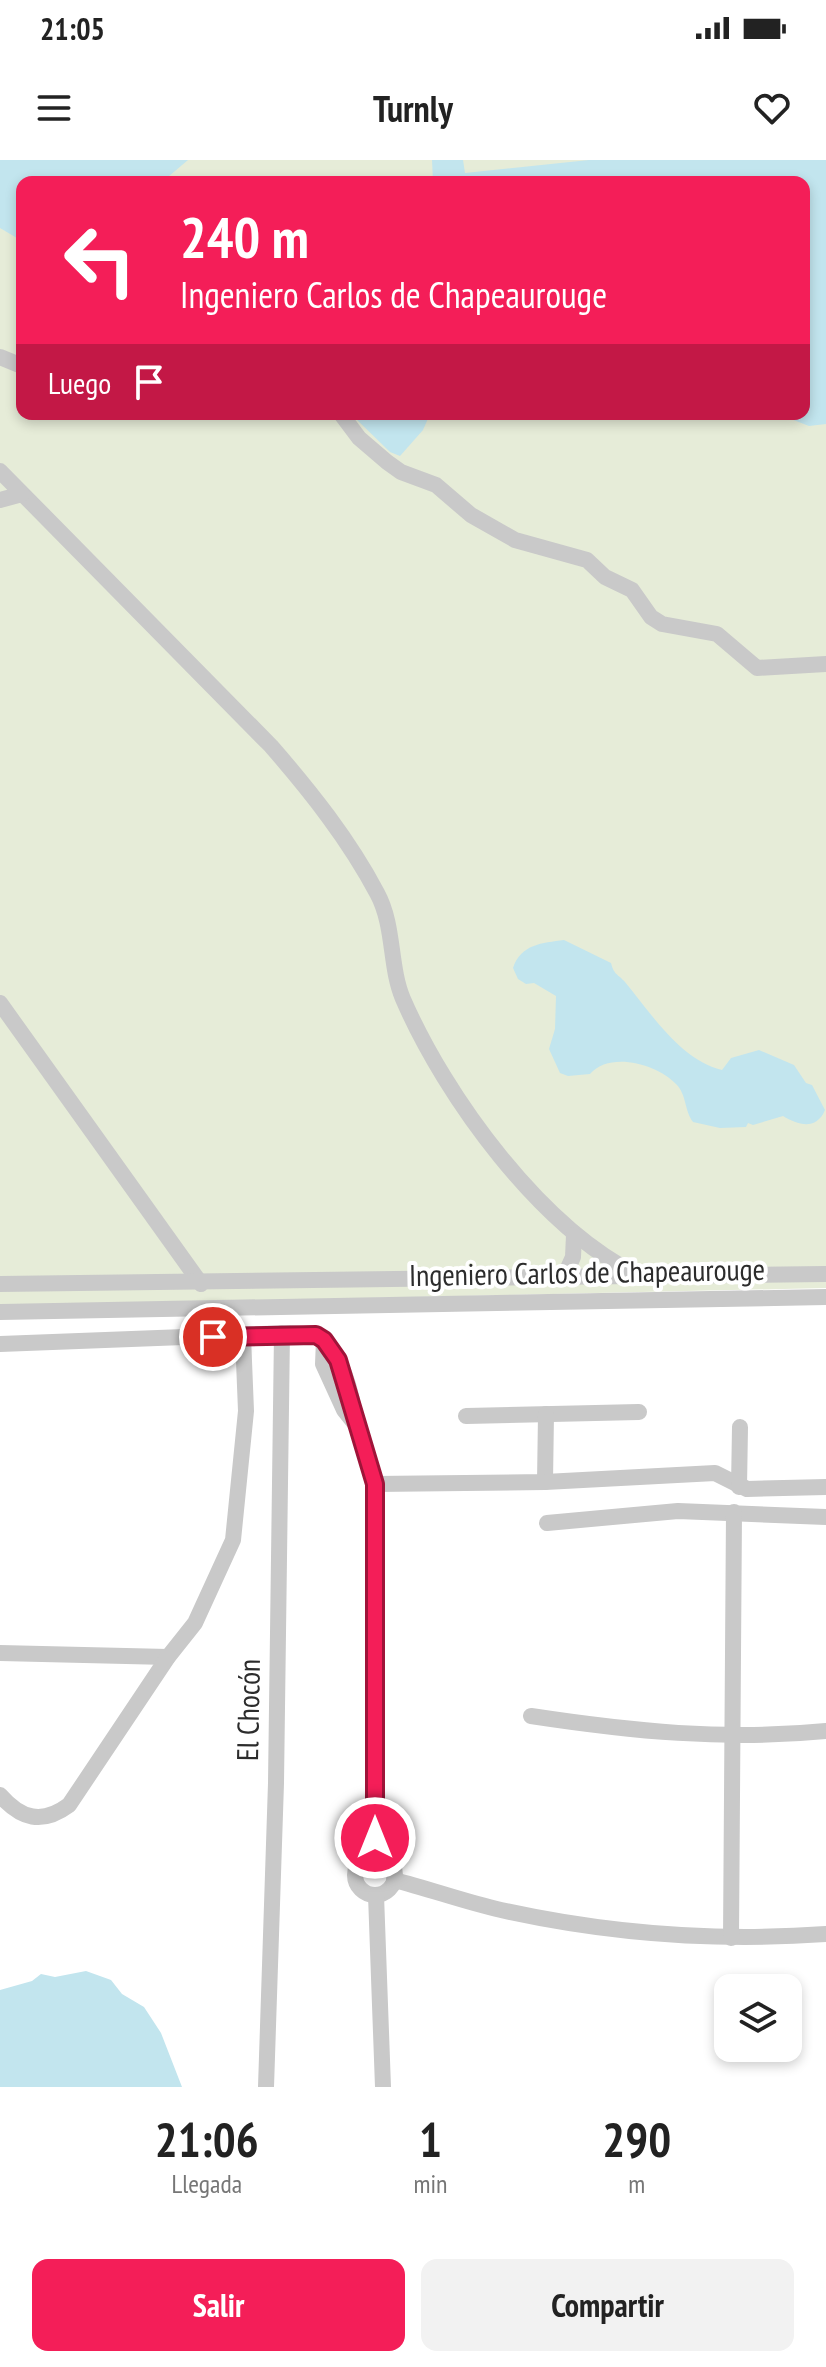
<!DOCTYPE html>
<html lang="es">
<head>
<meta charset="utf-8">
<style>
  body { margin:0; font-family:"PT Sans Narrow",sans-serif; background:#f2f2f2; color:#222; height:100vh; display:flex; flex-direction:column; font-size:30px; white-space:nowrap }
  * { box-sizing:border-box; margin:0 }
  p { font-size:26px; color:#767676 }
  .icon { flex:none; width:44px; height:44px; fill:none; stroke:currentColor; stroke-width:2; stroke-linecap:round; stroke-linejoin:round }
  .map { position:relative; height:1927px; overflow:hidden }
  .panel { display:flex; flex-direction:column; background:#fff; flex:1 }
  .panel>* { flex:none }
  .banner { position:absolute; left:16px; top:16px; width:794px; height:244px; border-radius:16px; box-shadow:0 4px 12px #0003; background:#f41e58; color:#fff; overflow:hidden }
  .fabs { position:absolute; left:714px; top:1814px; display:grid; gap:16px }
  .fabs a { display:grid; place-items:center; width:88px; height:88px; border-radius:16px; background:#fff; box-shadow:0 4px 12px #0003; font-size:40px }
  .pin { position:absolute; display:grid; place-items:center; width:68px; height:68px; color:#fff; margin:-34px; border:4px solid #fff; border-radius:50%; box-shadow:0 2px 8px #0007 }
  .me { position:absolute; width:88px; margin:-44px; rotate:0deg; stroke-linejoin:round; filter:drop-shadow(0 0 6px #0008) }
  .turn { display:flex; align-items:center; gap:28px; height:168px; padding:0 32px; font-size:36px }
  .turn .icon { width:104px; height:104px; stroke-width:2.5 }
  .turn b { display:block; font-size:56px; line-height:68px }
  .then { display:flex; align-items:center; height:76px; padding:0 32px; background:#0003; gap:16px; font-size:30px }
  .eta { display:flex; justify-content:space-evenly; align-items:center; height:136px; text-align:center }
  .eta b { font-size:48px; font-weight:700; line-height:56px }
  .cta { display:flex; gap:16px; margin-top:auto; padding:16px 32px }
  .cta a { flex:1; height:92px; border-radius:16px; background:#f41e58; color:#fff; font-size:32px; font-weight:700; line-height:92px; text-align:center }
  .cta a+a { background:#f2f2f2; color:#222 }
  .status { display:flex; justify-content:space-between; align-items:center; height:56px; padding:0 40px; background:#fff; direction:ltr }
  .status svg { height:22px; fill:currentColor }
  header { display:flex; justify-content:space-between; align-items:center; height:104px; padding:0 32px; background:#fff; font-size:36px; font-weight:700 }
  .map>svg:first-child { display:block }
  .green { fill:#e6ecd8; fill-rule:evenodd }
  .water { fill:#c2e5ee }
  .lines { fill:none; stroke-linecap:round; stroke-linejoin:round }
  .minor { stroke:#c9c9c9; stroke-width:16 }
  .route-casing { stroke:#9f1439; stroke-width:20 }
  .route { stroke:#f41e58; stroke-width:14 }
  .labels { text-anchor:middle; stroke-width:8; stroke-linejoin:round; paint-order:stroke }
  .street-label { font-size:30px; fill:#2c2c2c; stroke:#fff }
</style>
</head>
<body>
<div class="status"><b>21:05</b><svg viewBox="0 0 49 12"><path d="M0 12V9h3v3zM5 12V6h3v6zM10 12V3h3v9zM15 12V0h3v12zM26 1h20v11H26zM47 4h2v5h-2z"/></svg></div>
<header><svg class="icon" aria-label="menu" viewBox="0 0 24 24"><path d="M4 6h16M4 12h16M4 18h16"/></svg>Turnly<svg class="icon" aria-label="heart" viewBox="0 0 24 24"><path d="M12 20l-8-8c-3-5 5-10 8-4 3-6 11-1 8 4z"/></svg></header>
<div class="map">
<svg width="826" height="1927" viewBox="0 0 826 1927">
  <rect width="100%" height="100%" fill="#fff"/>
  <path class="green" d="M0,0H826V1128L0,1146ZM22,22H804V254H22Z"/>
  <g class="water">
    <polygon points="0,0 188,0 162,22 22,22 22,81 0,68"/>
    <polygon points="432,0 463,0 465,13 589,0 826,0 826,264 809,266 778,254 804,254 804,22 433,22"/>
    <polygon points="351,254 430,254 423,270 400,296 390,292"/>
    <path d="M564,780L611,803C614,815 618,814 625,822C651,853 680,900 722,910L731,898L759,890L794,905L806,923L812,925L825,950C816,971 798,965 783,956L753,965L748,963L746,967L720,968L693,962C684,950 687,935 676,924C657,904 610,891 590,914L568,916L560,913L549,889L555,869L556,836L534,823L526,824L518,819L513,808C521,784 542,783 564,780Z"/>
    <polygon points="86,1811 111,1820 122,1834 144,1847 161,1873 182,1927 0,1927 0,1830 32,1821 41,1814 55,1817"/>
  </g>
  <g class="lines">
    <g class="minor">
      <polyline points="0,197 22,206"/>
      <polyline points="341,254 359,278 387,302 401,312 436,325 471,355 515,380 587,400 605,417 632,430 651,457 662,464 717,474 757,508 826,504"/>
      <path d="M0,311L271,586C311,632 349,680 377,733C395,766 389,806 403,839C446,938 541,1068 639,1116L826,1114"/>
      <polyline points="0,340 22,334"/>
      <polyline points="0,843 201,1124"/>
      <polyline points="564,1117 573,1097 574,1075"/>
      <polyline points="0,1124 634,1116"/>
      <polyline points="0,1152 826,1137"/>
      <polyline points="324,1180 323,1204 344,1250 356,1265 375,1324 375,1695"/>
      <path d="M0,1184L290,1173L316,1175C342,1191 353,1234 355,1263"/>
      <polyline points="466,1256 639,1252"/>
      <polyline points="545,1322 546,1254"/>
      <polyline points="375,1324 545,1322 715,1313 747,1329 826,1327"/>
      <polyline points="739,1327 740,1267"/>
      <polyline points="547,1363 678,1351 826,1357"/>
      <polyline points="0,1493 168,1497"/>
      <path d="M531,1556C630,1571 726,1581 826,1571"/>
      <path d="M0,1635C21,1659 42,1665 69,1645L168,1497L195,1463L233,1380L246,1251L243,1176"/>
      <circle cx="375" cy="1715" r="20"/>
      <path d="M394,1720C430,1729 465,1742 501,1750C609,1774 716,1782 826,1774"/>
      <polyline points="376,1735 383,1927"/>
      <polyline points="731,1778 734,1352"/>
      <polyline points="266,1927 276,1623 282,1173"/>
    </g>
  </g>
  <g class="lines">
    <defs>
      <polyline id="route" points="213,1177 316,1175 324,1180 338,1200 375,1324 375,1678"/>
    </defs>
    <use href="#route" class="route-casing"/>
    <use href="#route" class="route"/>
  </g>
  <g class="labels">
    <g class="street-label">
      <text transform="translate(587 1113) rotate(-1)" y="10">Ingeniero Carlos de Chapeaurouge</text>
      <text transform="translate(249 1550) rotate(-89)" y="10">El Chocón</text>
    </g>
  </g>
</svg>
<div class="fabs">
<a><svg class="icon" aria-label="layers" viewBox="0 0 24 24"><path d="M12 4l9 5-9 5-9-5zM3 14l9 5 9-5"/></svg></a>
</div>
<div class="pin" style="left:213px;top:1177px;background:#d93025"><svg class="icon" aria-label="arrive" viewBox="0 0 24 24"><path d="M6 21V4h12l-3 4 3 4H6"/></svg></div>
<svg class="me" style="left:375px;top:1678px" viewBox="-20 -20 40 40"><circle r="17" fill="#f41e58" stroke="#fff" stroke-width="3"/><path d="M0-11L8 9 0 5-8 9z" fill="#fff"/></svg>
<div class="banner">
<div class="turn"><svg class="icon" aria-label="left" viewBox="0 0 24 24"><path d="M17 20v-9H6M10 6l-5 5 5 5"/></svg><div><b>240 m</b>Ingeniero Carlos de Chapeaurouge</div></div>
<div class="then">Luego<svg class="icon" aria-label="arrive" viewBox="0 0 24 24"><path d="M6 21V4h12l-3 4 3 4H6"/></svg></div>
</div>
</div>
<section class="panel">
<div class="eta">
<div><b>21:06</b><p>Llegada</p></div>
<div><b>1</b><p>min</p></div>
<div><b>290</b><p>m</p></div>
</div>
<div class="cta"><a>Salir</a><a>Compartir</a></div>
</section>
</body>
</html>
